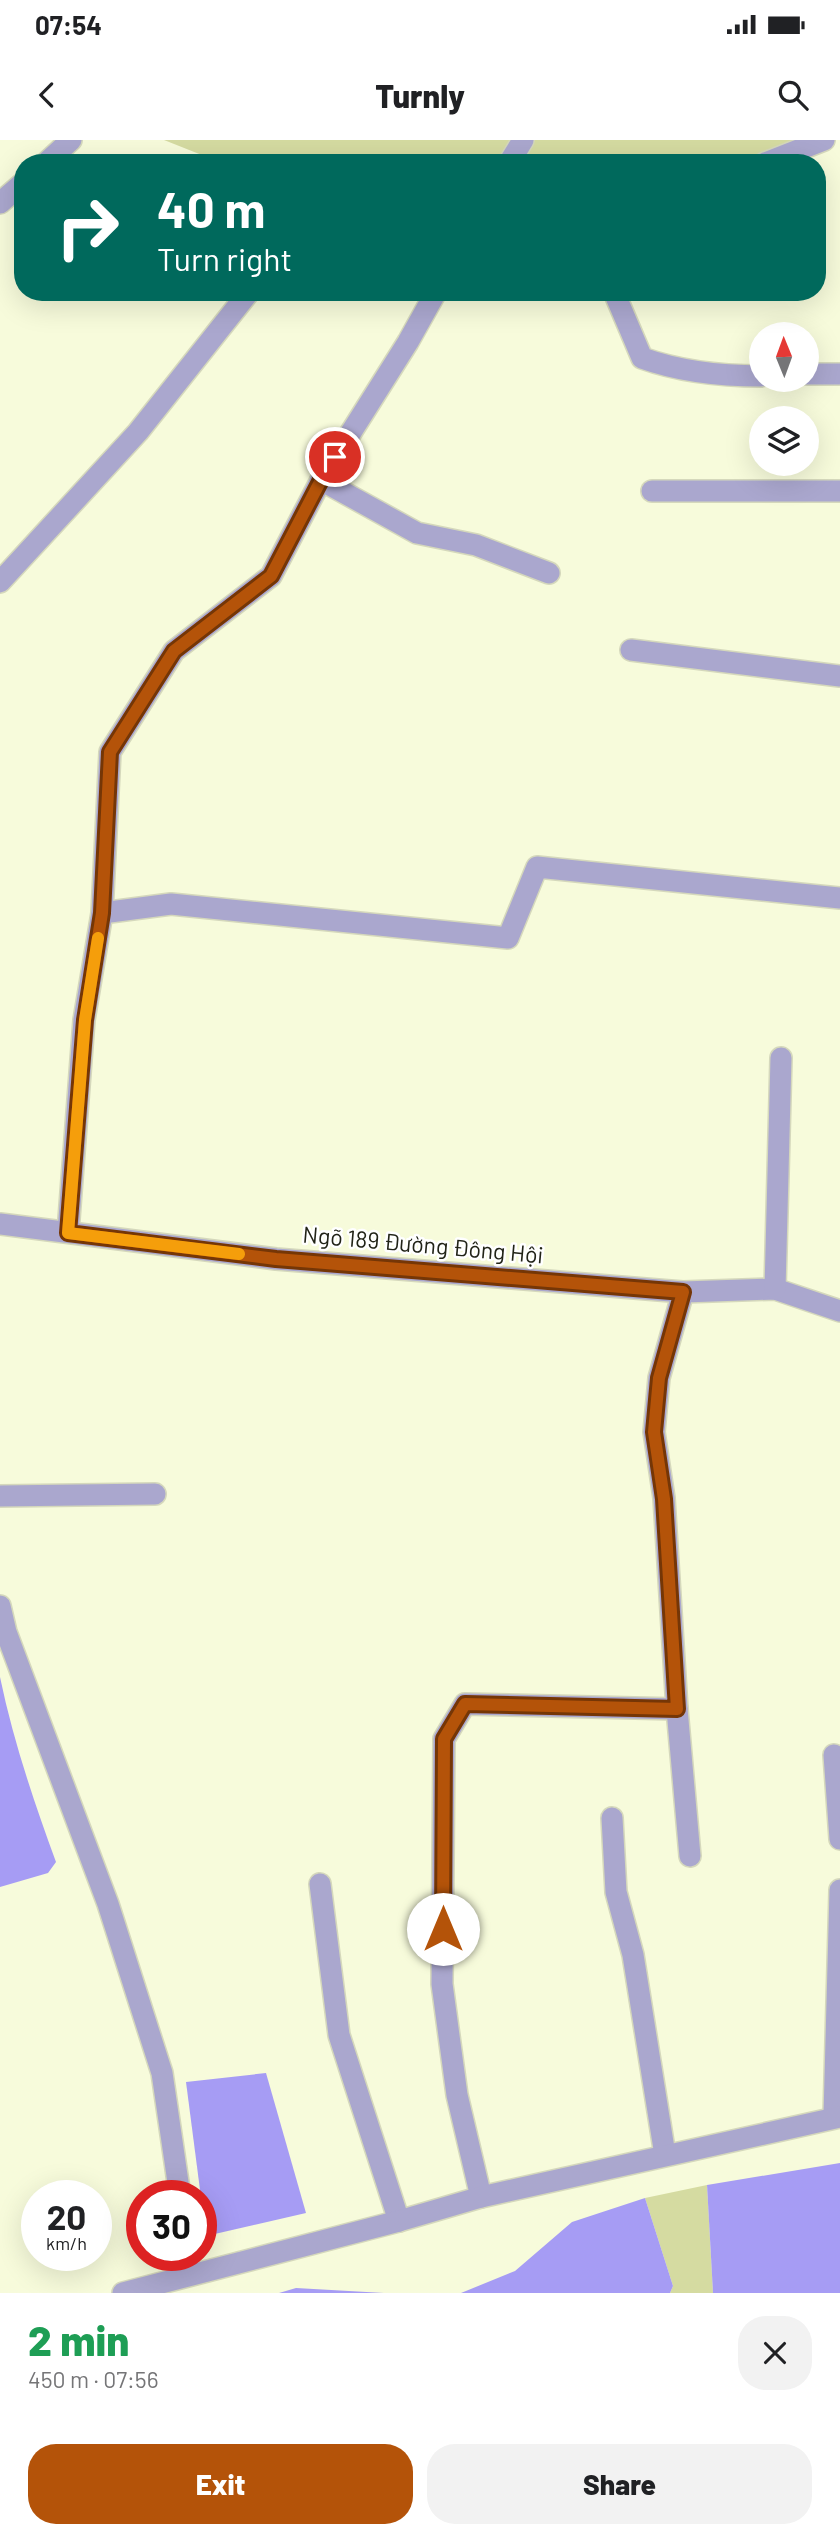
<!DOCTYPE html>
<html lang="en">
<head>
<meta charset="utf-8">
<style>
  body { margin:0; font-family:Barlow,sans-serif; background:#f2f2f2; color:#202124; height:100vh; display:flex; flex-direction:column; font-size:26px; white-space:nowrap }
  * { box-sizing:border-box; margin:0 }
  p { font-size:23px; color:#757577 }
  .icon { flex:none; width:38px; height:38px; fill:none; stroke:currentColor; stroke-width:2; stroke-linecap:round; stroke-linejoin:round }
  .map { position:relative; height:2153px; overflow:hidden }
  .side { display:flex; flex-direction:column; background:#fff; flex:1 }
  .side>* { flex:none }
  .top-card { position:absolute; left:14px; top:14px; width:812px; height:147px; border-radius:28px; box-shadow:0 7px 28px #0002; background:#00695c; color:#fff; overflow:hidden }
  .needle { width:46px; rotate:359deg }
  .tools { position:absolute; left:749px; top:182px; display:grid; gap:14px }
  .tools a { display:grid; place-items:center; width:70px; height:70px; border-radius:50%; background:#fff; box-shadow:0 7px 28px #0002; font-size:35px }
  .speed { position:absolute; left:21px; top:2040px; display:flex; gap:14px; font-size:35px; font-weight:700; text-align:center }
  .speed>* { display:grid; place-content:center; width:91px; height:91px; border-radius:50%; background:#fff; box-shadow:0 7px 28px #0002; line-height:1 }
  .speed small { font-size:18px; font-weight:400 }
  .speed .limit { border:10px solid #d22; background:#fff; color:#111 }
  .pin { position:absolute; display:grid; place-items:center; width:60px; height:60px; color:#fff; margin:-30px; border:4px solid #fff; border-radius:50%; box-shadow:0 2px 7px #0007 }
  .me { position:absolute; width:77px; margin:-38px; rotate:0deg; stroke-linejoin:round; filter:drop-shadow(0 0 5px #0008) }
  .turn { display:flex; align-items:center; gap:24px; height:147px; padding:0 28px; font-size:32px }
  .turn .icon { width:91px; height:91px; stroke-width:2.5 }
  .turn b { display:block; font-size:49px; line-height:60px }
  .round { display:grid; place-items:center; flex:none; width:74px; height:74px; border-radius:28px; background:#f2f2f2 }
  .headline { display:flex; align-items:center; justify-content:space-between; height:119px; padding:0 28px }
  h1 { font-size:42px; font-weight:800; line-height:52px; color:#1e9e55 }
  .cta { display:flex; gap:14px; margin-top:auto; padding:14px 28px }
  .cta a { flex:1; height:80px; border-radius:28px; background:#b45309; color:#fff; font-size:28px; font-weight:800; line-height:80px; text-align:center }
  .cta a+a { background:#f2f2f2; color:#202124 }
  .status { display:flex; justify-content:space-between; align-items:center; height:49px; padding:0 35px; background:#fff; direction:ltr }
  .status svg { height:19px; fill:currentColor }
  header { display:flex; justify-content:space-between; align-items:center; height:91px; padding:0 28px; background:#fff; font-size:32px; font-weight:800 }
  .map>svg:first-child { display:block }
  .green { fill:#d5dba1 }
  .water { fill:#a69cf4 }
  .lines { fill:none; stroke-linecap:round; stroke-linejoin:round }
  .minor-casing { stroke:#d5d8bc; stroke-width:24 }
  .minor { stroke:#aaa7ce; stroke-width:21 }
  .route-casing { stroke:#753606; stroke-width:18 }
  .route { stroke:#b45309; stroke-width:12 }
  .slow { stroke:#f59e0b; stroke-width:12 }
  .labels { text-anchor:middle; stroke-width:5; stroke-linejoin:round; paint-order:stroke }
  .street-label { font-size:23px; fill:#212317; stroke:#fff }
</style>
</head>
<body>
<div class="status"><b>07:54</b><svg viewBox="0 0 49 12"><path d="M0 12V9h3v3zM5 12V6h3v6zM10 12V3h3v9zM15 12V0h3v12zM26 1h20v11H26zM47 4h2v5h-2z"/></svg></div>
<header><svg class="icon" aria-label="back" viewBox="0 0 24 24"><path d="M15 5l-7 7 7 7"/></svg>Turnly<svg class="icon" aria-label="search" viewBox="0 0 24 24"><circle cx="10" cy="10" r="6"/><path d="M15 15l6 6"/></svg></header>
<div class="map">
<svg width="840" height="2153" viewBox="0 0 840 2153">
  <rect width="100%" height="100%" fill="#f7fbdb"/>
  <g class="green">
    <polygon points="164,0 824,0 765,23 222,23"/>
    <polygon points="707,2045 713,2153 670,2153 673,2146 645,2058"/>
  </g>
  <g class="water">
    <path d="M0,1537C13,1600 34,1662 56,1722L48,1733L0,1747Z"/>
    <polygon points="266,1933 306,2073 206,2096 186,1942"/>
    <polygon points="840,2023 840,2153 713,2153 707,2045"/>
    <polygon points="645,2058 673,2146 670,2153 461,2153 515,2131 572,2082"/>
    <polygon points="296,2148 384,2153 279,2153"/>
  </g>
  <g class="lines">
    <defs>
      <g id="minor">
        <polyline points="46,23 71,0"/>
        <polyline points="509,23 523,0"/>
        <polyline points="765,23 824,0"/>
        <polyline points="0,63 23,43"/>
        <path d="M614,152L642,218C681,232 720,236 761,236"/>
        <polyline points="807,234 840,234"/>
        <polyline points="321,340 417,393 476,405 549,433"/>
        <polyline points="652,351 840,351"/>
        <polyline points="0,442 138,292 249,152"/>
        <polyline points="631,510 840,536"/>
        <polyline points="102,773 171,764 508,798 537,727 840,758"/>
        <polyline points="0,1084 276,1119 683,1152 775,1149 840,1171"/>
        <polyline points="68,1092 84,880 102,773 110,612 174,511 271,436 321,340 408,202 436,152"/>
        <polyline points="775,1149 781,918"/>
        <polyline points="0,1356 155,1354"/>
        <polyline points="0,1466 6,1492 108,1764 162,1933 180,2056"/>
        <polyline points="677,1569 690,1716"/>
        <polyline points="834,1615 840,1699"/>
        <polyline points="612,1678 616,1752 633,1815 665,2015"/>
        <polyline points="320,1744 339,1895 399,2081"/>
        <polyline points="834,1976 840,1750"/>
        <polyline points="481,2057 457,1955 442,1844 444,1599 465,1564 677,1569 664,1358 654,1292 659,1238 683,1152"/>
        <polyline points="123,2153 399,2081 481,2057 840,1977"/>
      </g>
    </defs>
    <use href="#minor" class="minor-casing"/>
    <use href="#minor" class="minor"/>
  </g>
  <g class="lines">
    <defs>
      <polyline id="route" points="335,317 321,340 271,436 174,511 110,612 102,773 85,880 68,1093 276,1119 683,1152 659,1238 654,1292 664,1359 677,1569 465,1564 444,1599 443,1789"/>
    </defs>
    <use href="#route" class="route-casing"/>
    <use href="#route" class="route"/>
    <polyline class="slow" points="98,798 85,880 68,1093 239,1114"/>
  </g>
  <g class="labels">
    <g class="street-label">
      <text transform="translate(423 1105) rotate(5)" y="8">Ngõ 189 Đường Đông Hội</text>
    </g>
  </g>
</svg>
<div class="tools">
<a><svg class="needle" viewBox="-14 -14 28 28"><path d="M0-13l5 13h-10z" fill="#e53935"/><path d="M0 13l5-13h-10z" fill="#757577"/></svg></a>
<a><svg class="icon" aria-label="layers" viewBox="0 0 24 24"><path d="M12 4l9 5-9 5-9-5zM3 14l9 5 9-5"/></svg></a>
</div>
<div class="speed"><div>20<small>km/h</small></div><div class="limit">30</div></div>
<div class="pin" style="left:335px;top:317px;background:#d93025"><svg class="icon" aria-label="arrive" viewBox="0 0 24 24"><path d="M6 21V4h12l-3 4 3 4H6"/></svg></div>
<svg class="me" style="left:443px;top:1789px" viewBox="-20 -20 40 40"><circle r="19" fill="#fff"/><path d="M0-13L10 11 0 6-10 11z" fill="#b45309"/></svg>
<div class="top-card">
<div class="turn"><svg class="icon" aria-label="right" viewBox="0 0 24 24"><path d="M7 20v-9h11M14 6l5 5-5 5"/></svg><div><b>40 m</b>Turn right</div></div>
</div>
</div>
<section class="side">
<div class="headline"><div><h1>2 min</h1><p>450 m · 07:56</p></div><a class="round"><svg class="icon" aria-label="close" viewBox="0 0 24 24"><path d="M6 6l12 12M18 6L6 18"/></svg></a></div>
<div class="cta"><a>Exit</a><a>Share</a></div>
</section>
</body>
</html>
